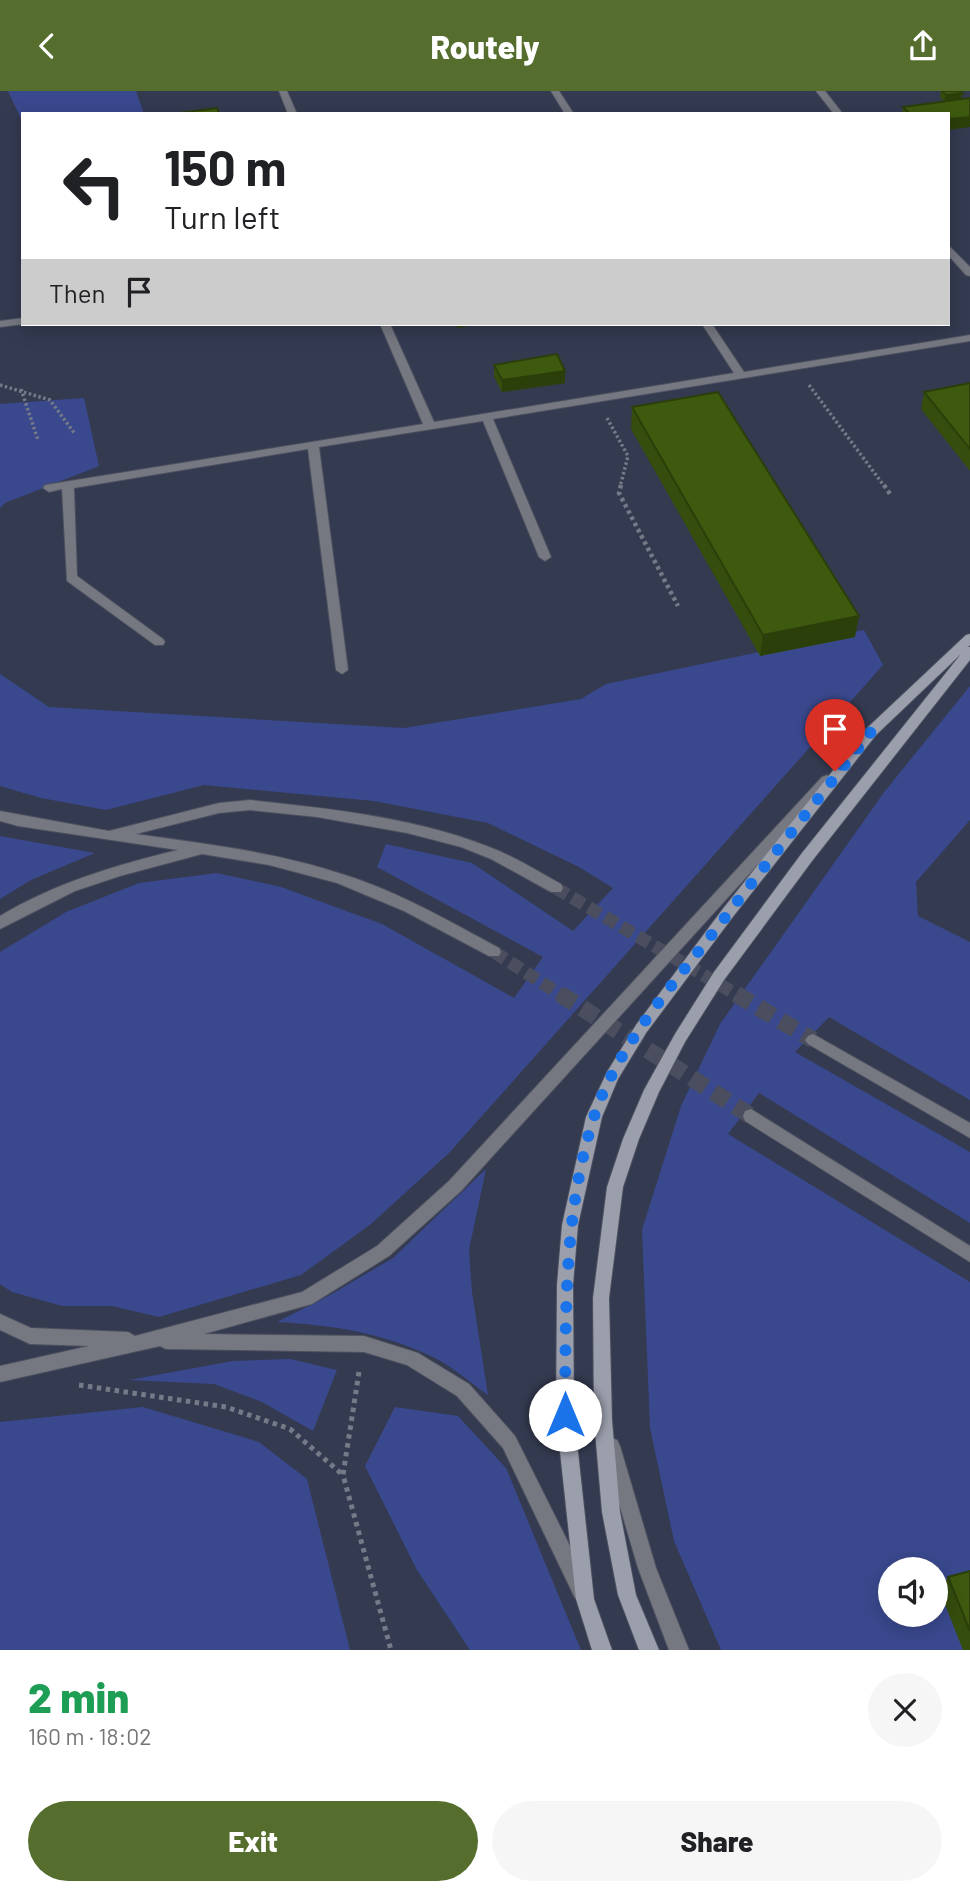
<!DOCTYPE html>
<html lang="en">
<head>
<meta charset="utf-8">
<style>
  body { margin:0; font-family:Barlow,sans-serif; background:#f6f6f6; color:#202124; height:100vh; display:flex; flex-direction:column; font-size:26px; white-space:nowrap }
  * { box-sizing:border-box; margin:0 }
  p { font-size:23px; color:#757577 }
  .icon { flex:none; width:38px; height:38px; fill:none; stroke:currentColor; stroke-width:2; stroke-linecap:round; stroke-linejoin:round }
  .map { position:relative; height:1559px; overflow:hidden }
  .drawer { display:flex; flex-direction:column; background:#fff; flex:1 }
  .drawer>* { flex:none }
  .hud { position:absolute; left:21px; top:21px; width:929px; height:214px; border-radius:0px; box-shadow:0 4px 18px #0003; background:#fff; color:#202124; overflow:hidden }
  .tools { position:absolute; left:878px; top:1466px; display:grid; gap:14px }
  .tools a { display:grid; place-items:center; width:70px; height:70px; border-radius:50%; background:#fff; box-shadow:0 4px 18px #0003; font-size:35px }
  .pin { position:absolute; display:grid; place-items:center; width:60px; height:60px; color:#fff; margin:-72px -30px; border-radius:50% 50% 50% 0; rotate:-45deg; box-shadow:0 0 7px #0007 }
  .pin .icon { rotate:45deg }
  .me { position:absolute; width:77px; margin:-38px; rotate:0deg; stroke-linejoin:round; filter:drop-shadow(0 0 5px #0008) }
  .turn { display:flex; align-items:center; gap:24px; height:147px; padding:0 28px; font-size:32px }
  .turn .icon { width:91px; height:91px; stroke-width:2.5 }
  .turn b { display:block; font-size:49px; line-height:60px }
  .then { display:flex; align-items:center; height:66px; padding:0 28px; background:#0003; gap:14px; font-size:26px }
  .round { display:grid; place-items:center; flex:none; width:74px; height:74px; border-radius:37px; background:#f6f6f6 }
  .headline { display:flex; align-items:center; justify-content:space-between; height:119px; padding:0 28px }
  h1 { font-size:42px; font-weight:800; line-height:52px; color:#1e9e55 }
  .button { display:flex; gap:14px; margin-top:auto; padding:14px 28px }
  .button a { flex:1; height:80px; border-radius:42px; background:#556e2e; color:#fff; font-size:28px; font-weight:800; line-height:80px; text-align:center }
  .button a+a { background:#f6f6f6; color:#202124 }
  header { display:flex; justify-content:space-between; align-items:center; height:91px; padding:0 28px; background:#556e2e; color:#fff; font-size:32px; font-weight:800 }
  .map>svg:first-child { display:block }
  .built { fill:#343a50; fill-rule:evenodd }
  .green { fill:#3a498e; fill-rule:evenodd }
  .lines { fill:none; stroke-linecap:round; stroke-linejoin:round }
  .street-tunnel-far1 { stroke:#4a4e5e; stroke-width:13; stroke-dasharray:13 6; stroke-linecap:butt }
  .street-tunnel { stroke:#4a4e5e; stroke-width:17; stroke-dasharray:17 9; stroke-linecap:butt }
  .lane-casing { stroke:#4c505f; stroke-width:2 }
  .street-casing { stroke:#4c505f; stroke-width:2 }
  .secondary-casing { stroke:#4c505f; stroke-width:2 }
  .path-far2 { stroke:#767a88; stroke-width:3.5; stroke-dasharray:2.5 2.5; stroke-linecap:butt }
  .path-far1 { stroke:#767a88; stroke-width:4.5; stroke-dasharray:3.5 3.5; stroke-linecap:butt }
  .path { stroke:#767a88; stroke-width:5; stroke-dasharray:4.5 4.5; stroke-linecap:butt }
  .lane { fill:#757880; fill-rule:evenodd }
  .street { fill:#757880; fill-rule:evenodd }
  .secondary { fill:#9b9fac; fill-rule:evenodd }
  .wall { fill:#354d0d }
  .shaded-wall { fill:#2b3f0a }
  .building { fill:#3e5a0f; stroke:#2b3f0a; stroke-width:2 }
  .route { stroke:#1a73e8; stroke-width:12; stroke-dasharray:0 21.6 }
</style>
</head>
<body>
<header><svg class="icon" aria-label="back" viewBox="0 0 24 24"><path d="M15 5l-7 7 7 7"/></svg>Routely<svg class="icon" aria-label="share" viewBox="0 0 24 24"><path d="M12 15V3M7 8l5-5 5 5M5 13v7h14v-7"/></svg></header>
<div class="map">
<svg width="970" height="1559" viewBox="0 0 970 1559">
  <rect width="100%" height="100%" fill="#2d3242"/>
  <path class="built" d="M0,0H970V1559H0ZM23,23H948V233H23ZM891,1479H936V1524H891Z"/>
  <g class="green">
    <polygon points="8,0 136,0 144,23 23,23 23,32"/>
    <polygon points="84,307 99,375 5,412 0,417 0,313"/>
    <polygon points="864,539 883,574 449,1062 371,1133 301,1184 159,1226 112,1215 62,1215 12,1201 0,1193 0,861 66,821 139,792 217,782 281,796 382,833 514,907 543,866 377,776 386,753 472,772 573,840 613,797 579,776 488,732 374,710 204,694 106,719 41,707 0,695 0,583 49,616 404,637 581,608 606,593"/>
    <path d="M970,595V729L916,791L918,825L970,851V1009L829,926L795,961L970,1061V1132L759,1002L728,1043L970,1191V1483L937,1492L967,1559H721L674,1450L650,1337L642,1139L681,1015L720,933L885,700ZM891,1479H936V1524H891Z"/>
    <polygon points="0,745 95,762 31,789 0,808"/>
    <path d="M486,1078L469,1159L472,1201L488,1304C471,1292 454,1277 435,1267C384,1242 333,1234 277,1231L330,1204L393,1167Z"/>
    <polygon points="290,1268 337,1279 313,1340 262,1311 214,1293 129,1289 233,1270"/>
    <polygon points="143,1316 259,1351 307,1388 350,1559 0,1559 0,1331"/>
    <polygon points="395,1316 458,1325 506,1377 581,1559 470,1559 417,1479 365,1375"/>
  </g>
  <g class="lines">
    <g class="street-tunnel-far1">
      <polyline points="556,797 739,905"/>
      <polyline points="494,861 563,905"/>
    </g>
    <g class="street-tunnel">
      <polyline points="560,903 751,1025"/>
      <polyline points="736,903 813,949"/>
    </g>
    <defs>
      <g id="lane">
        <polygon points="279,0 287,0 297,23 288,23"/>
        <polygon points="551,0 559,0 574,23 565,23"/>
        <polygon points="816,0 825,0 843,23 834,23"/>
        <polygon points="948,154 970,176 970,185 966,184 948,164"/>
        <polygon points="380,233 390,233 434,331 734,282 702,233 712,233 744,281 970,244 970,250 493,328 551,466 545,470 539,466 483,330 319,356 348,579 342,583 336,579 308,358 74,397 77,485 163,548 165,551 163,554 155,554 67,490 62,398 49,401 43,397 45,394 423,333"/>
      </g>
      <g id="street">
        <polygon points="23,227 25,233 0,236 0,230"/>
        <polygon points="827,684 834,689 832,692 461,1100 389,1165 312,1213 204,1243 364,1245 418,1262 469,1293 515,1345 589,1493 591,1500 589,1507 582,1509 575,1507 503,1357 457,1305 407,1274 364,1261 166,1258 160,1255 0,1291 0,1275 89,1255 30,1253 0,1239 0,1223 31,1237 128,1241 135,1245 302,1201 377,1155 449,1090 822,686"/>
        <path d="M250,709C333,718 422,727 499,760C520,769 541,782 561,793L563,797L561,801H551L491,768L461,756L407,742L317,726L250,719L219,722L136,743C206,753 277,761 345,784C399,801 449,830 499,857L501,861L499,865H489L404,820L337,792L269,774L202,763L120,785L75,800L0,838V825C55,792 116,774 178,759L18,735L0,730V720L109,740L219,712Z"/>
        <polygon points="813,943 970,1032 970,1047 808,953 805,949 808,945"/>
        <polygon points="751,1018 970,1155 970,1171 745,1030 743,1025 745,1020"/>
        <polygon points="611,1347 617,1349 620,1355 656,1477 689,1559 669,1559 638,1477 602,1355 605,1349"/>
      </g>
      <polygon id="secondary" points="970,543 970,554 968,556 970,556 970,569 812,770 724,889 685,951 659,1001 639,1048 623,1096 609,1207 612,1329 620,1421 636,1504 659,1559 639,1559 618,1504 602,1421 594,1329 593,1207 607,1096 623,1048 644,999 675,943 714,881 802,762 961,563 876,644 732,827 646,942 618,988 602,1026 578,1134 573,1194 574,1324 594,1508 612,1559 592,1559 576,1508 556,1324 557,1194 562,1134 586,1026 607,981 636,934 722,819 866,638 966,544"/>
    </defs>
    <use href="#lane" class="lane-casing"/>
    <use href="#street" class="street-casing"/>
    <use href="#secondary" class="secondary-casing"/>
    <g class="path-far2">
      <polyline points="0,294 50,309 75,343"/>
      <polyline points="809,294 885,396"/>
      <polyline points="21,298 38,349"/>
      <polyline points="607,327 628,365 620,396"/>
    </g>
    <g class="path-far1">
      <polyline points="621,394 619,402 678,515"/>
      <polyline points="884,394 890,403"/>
    </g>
    <g class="path">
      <polyline points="359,1281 343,1384 391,1559"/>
      <polyline points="79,1294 226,1316 290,1338 343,1384"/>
    </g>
    <use href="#lane" class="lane"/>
    <use href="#street" class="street"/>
    <use href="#secondary" class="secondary"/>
  </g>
  <g class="wall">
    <polygon points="941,0 963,2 961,8 948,23 902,23 903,16 944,10 940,6"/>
    <polygon points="494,274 565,292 502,301 494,286"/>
    <polygon points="970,292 970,380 921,318 924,301"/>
    <polygon points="632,316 855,546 760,565 631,338"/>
    <polygon points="970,1480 970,1559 963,1559 940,1501 948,1486"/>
  </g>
  <g class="shaded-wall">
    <polygon points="963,2 961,8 944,10 946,4"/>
    <polygon points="970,26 970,36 948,39 948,28"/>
    <polygon points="457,233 482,233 457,237"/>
    <polygon points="565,280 565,292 502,301 502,289"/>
    <polygon points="859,525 855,546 760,565 763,544"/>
  </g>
  <g class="building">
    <polygon points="942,0 961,0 963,2 946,4"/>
    <polygon points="970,7 970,26 948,28 948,23 910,23 903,16"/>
    <polygon points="217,17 219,23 179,22"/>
    <polygon points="557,263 565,280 502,289 494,274"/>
    <polygon points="970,292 970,358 924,301"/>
    <polygon points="718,301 859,525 763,544 632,316"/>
    <polygon points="970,1480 970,1540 948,1486"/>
  </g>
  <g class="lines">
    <path class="route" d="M565,1324C566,1224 563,1126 593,1029C613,963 668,899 710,846C763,777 817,709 871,641L835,680"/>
  </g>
</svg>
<div class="tools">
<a><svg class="icon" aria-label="sound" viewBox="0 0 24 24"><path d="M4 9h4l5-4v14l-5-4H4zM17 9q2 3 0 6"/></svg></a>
</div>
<div class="pin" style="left:835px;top:680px;background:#d93025"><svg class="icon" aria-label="arrive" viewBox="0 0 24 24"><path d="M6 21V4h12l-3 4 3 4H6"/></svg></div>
<svg class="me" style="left:565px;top:1324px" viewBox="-20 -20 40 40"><circle r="19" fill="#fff"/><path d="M0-13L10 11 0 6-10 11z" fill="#1a73e8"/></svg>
<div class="hud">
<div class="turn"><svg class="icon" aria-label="left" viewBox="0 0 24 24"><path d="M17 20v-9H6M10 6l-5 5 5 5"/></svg><div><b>150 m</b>Turn left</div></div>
<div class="then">Then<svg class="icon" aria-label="arrive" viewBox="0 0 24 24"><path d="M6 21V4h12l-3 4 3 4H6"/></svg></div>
</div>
</div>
<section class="drawer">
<div class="headline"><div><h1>2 min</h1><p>160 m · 18:02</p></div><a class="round"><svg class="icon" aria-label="close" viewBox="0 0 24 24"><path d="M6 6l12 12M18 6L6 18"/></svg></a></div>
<div class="button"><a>Exit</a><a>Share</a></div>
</section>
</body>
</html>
